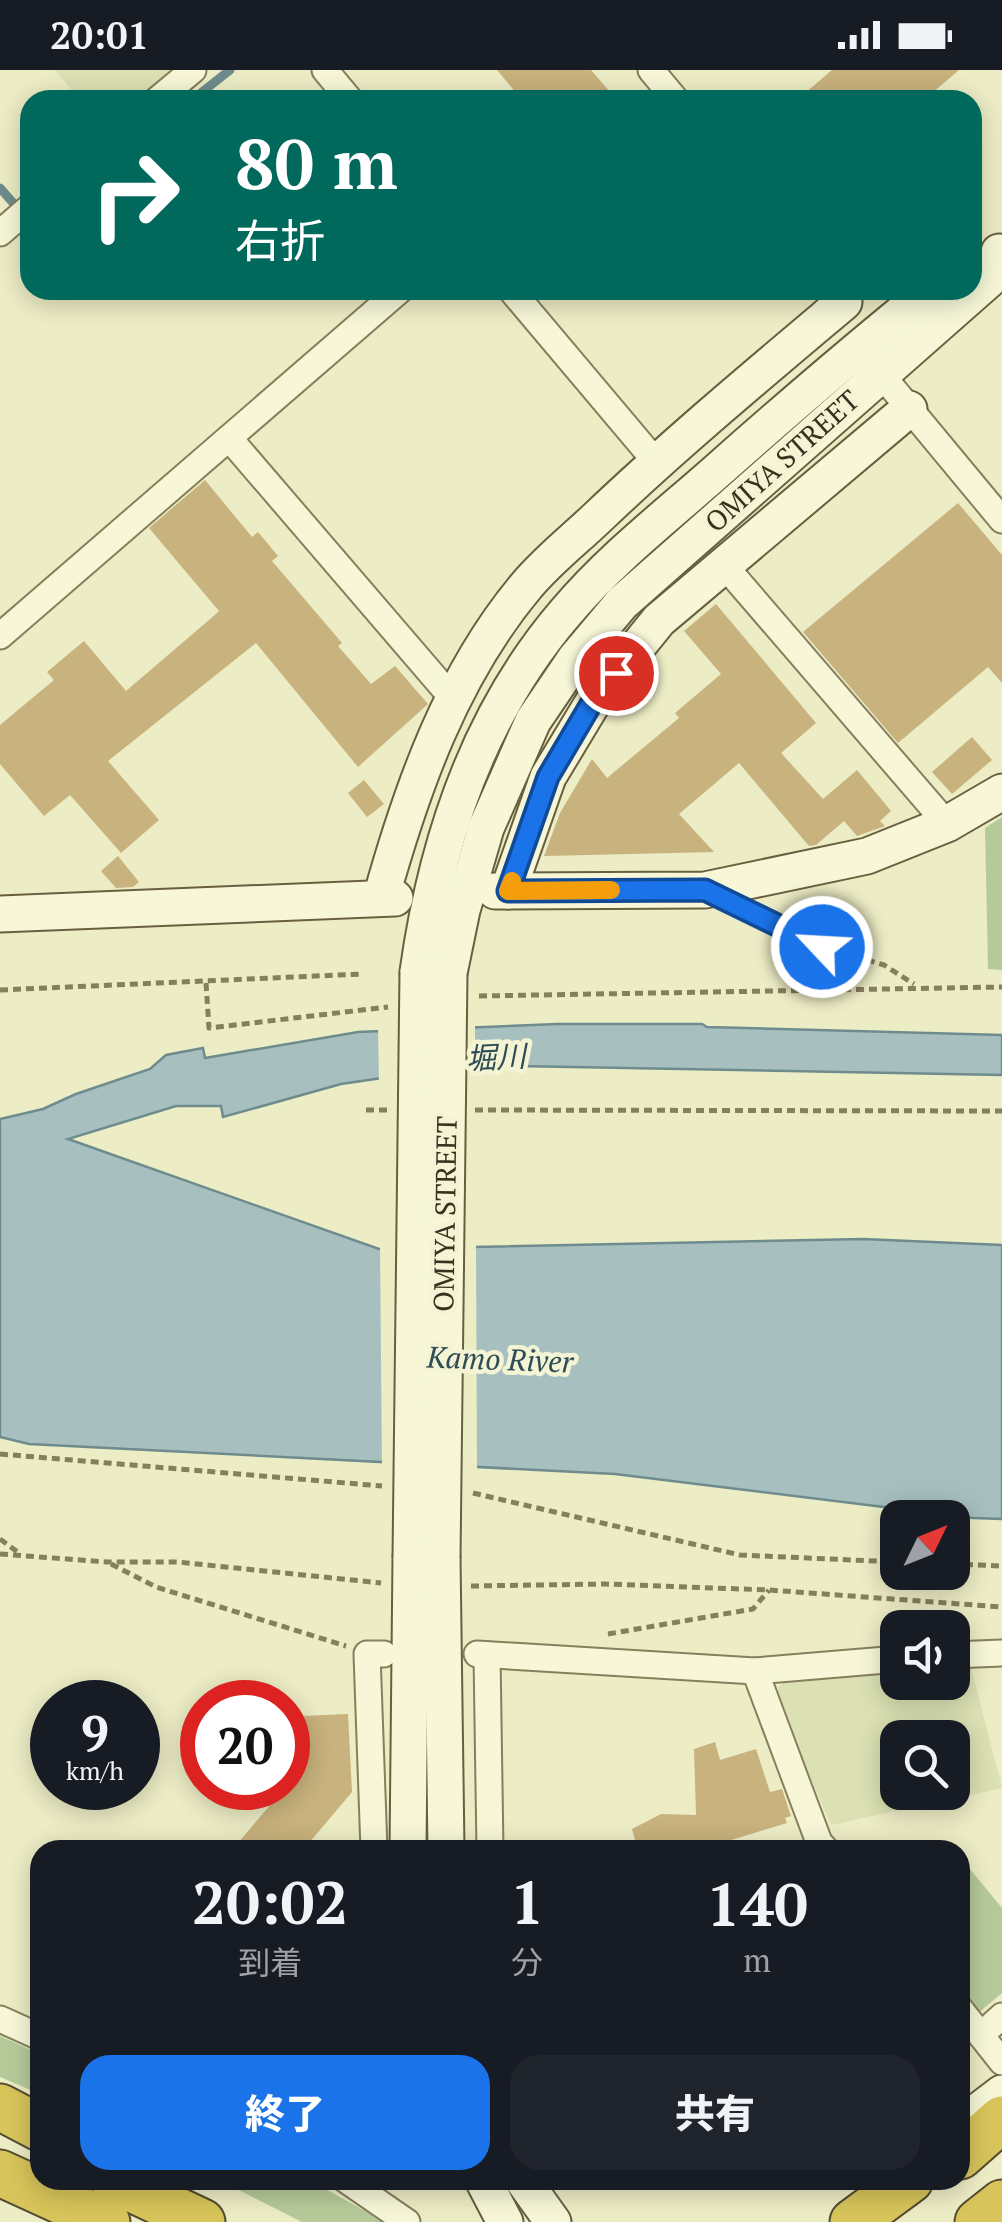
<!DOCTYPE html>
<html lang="ja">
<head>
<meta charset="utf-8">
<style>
  body { margin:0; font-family:"PT Serif","Noto Sans JP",serif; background:#20242c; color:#f1f3f6; height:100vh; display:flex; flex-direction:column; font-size:38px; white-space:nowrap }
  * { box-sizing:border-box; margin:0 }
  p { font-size:32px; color:#9ea1a6 }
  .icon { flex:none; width:55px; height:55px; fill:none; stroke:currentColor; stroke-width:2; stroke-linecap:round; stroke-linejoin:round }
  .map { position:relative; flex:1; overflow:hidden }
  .sheet { position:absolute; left:30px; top:1770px; width:940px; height:350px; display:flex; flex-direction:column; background:#171b24; border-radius:30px; box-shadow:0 5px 25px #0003 }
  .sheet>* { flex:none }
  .banner { position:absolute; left:20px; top:20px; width:962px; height:210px; border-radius:30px; box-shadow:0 5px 25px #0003; background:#00695c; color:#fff; overflow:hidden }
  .needle { width:65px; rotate:47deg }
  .tools { position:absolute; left:880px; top:1430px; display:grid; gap:20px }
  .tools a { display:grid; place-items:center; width:90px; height:90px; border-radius:20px; background:#171b24; box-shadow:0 5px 25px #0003; font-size:50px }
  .speed { position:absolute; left:30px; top:1610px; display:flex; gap:20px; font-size:50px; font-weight:700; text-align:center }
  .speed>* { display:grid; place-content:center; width:130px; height:130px; border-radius:50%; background:#171b24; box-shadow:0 5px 25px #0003; line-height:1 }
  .speed small { font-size:25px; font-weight:400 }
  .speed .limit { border:15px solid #d22; background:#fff; color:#111 }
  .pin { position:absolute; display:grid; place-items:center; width:85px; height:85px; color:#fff; margin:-42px; border:5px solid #fff; border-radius:50%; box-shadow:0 2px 10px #0007 }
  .me { position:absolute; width:110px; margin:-55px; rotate:295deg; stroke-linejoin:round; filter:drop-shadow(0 0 8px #0008) }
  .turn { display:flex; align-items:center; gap:35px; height:210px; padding:0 50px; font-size:45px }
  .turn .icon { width:130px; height:130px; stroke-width:2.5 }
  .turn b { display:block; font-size:70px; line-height:85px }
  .eta { display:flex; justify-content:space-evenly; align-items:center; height:170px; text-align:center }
  .eta b { font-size:60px; font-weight:800; line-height:70px }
  .primary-button { display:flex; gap:20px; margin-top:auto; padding:20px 50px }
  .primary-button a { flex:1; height:115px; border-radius:30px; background:#1a73e8; color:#fff; font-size:40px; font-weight:800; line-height:115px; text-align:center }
  .primary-button a+a { background:#20242c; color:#f1f3f6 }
  .status { display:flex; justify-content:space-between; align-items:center; height:70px; padding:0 50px; background:#171b24; direction:ltr }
  .status svg { height:28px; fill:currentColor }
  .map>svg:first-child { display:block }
  .farmland { fill:#dbe1b3; fill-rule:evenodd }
  .green { fill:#b6ca99 }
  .water { fill:#a7c0bf; stroke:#6e8c8d; stroke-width:2.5 }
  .pier { fill:#ececc5 }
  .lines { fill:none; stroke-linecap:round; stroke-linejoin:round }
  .stream { stroke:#6e8c8d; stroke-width:9 }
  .building { fill:#c8b27d }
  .lane-casing { stroke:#867f5c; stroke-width:16 }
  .street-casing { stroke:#867f5c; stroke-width:29 }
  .secondary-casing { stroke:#685f3f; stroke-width:39 }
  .highway-casing { stroke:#544b30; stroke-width:49 }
  .path { stroke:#867f5c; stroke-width:5; stroke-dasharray:8 5; stroke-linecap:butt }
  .lane { stroke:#f7f7d8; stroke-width:12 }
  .street { stroke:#f7f7d8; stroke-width:25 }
  .secondary { stroke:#f7f7d8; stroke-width:35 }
  .highway { stroke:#d7c45a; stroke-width:45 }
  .secondary-bridge-casing { stroke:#685f3f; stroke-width:39; stroke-linecap:butt }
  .secondary-bridge { stroke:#f7f7d8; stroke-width:35 }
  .route-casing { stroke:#114b97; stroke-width:25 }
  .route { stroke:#1a73e8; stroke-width:18 }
  .slow { stroke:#f59e0b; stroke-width:18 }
  .labels { text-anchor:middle; stroke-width:9; stroke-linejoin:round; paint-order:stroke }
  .street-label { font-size:28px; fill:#37321f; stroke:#f4f4d4 }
  .water-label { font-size:30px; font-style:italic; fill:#2f4d56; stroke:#f4f4d4 }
</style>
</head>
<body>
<div class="status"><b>20:01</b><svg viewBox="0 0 49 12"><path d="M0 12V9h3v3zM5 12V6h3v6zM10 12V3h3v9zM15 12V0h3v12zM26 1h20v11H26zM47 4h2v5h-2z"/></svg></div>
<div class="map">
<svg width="1002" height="2152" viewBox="0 0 1002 2152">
  <rect width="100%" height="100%" fill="#ececc5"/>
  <g class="farmland">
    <polygon points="55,0 170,0 135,30 80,30"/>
    <path d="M971,1597L1002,1718L831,1755L778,1631V1618L789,1607L897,1600L898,1612H952L953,1598ZM898,1668H952V1722H898Z"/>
  </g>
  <g class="green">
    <polygon points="1002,747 1002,900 988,899 985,758"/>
    <polygon points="960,1787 1002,1838 1002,1923 976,1945 960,1925"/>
    <polygon points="0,1966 40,1984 40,2024 0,2007"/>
    <polygon points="219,2110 309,2110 385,2152 302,2152"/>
  </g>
  <polygon class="water" points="557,954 702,954 707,957 1002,965 1002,1005 516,996 430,1001 341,1014 223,1047 221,1036 176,1036 68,1069 379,1179 863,1169 1002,1175 1002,1449 973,1448 615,1404 29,1374 0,1367 0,1049 43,1039 76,1024 150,999 166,985 203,978 205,988 358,962"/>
  <g class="pier">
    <polygon points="475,953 475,1004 379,1014 378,957"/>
    <polygon points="476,1172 477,1402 382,1397 380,1174"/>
  </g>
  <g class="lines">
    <g class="stream">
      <polyline points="192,30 230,0"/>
      <polyline points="0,118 22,143"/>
    </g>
  </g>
  <g class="building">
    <polygon points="497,0 591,0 617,30 522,30"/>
    <polygon points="832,0 959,0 924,30 797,30"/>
    <polygon points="205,410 252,467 258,462 278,486 272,491 342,573 338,576 371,614 395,596 428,634 358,697 256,573 108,691 159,750 121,783 70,725 44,746 0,694 0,655 54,610 47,602 84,571 126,621 216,544 219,541 149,458"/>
    <polygon points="958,433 1002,485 1002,613 988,597 898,673 803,562"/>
    <polygon points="716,534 816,653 781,683 823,729 857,700 891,741 880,751 885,756 857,766 844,751 816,775 809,776 739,693 679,744 714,782 544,786 560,743 592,689 607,708 679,648 675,643 721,604 684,561"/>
    <polygon points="972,667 992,690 952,724 932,702"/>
    <polygon points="364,710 384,734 367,747 348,723"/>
    <polygon points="118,786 139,812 133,817 116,818 101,801"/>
    <polygon points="348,1644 352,1722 303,1780 232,1780 304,1695 302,1646"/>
    <polygon points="715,1672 720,1690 756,1679 770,1722 782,1719 791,1746 785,1748 787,1753 698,1780 638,1780 632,1759 661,1744 696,1745 694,1679"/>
  </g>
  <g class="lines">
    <defs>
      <g id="lane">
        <polyline points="716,826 823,877"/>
        <polyline points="796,864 848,856"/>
      </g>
      <g id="street">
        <polyline points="325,0 350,30"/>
        <polyline points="651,0 676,30"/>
        <polyline points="157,30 193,0"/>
        <polyline points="0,163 30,137"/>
        <polyline points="511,220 656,392"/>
        <polyline points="880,303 1002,450"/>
        <polyline points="229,368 454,630"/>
        <polyline points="724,495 947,754"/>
        <polyline points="0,566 400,220"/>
        <polyline points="477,1584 755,1601 898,1589"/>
        <polyline points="487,1585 490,1780"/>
        <polyline points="952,1585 1002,1583"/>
        <polyline points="755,1601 819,1772 826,1780"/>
        <polyline points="374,1780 367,1584 384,1584"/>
        <polyline points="960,1939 1002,1992"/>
        <polyline points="0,1949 40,1967"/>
        <polyline points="981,1965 1002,1946"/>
        <polyline points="346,2110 407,2152"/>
      </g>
      <g id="secondary">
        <polyline points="495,821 705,820 867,786 947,754 1002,722"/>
        <polyline points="508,821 548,707 595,629 659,550 909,339"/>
        <path d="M381,828C412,717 452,604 527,515C548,490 575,469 598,447C677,372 761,302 844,232"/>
        <polyline points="0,844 395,828"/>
        <path d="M418,902C436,772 479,643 566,542C610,490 665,447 716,402C786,340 857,279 930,220"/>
        <polyline points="449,903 462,840 486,758 533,651 575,589 622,533 993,206 999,182"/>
        <polyline points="442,1488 446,1780"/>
        <polyline points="408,1780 411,1488"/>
        <polyline points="960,2055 1002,2023"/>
        <polyline points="483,2110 505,2152"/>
        <polyline points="523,2110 553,2152"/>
      </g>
      <g id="highway">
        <polyline points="0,2037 40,2058"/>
        <polyline points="960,2086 1002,2049"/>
        <polyline points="0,2103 107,2152"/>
        <polyline points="113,2110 202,2152"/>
        <polyline points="853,2152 910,2110"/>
        <polyline points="978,2152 1002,2133"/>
      </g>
    </defs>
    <use href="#lane" class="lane-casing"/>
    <use href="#street" class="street-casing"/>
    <use href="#secondary" class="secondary-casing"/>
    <use href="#highway" class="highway-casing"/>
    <g class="path">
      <polyline points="842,882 884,895 914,914"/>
      <polyline points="206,913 209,958 388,937"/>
      <polyline points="0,920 362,904"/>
      <polyline points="479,926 1002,917"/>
      <polyline points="366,1040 389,1040"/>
      <polyline points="475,1040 1002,1041"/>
      <polyline points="0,1384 382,1416"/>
      <polyline points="473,1423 740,1485 898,1492"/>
      <polyline points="0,1469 19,1483"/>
      <polyline points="0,1484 107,1492 178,1492 381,1513"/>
      <polyline points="111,1494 156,1517 346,1576"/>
      <polyline points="952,1494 1002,1496"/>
      <polyline points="471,1516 605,1514 769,1520 1002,1537"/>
      <polyline points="608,1564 753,1539 769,1520"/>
    </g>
    <use href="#lane" class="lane"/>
    <use href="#street" class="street"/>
    <use href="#secondary" class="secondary"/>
    <use href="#highway" class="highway"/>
    <defs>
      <g id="secondary-bridge">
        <polyline points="411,1488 418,902"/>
        <polyline points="442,1488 449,903"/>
      </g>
    </defs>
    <use href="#secondary-bridge" class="secondary-bridge-casing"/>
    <use href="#secondary-bridge" class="secondary-bridge"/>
  </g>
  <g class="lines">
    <defs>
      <polyline id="route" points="616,603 594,629 548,707 508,821 705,820 822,877"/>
    </defs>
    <use href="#route" class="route-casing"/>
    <use href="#route" class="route"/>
    <polyline class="slow" points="512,811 508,821 611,820"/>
  </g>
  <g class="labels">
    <g class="street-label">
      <text transform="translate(782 391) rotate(-42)" y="10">OMIYA STREET</text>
      <text transform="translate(445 1144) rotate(-89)" y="10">OMIYA STREET</text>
    </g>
    <g class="water-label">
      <text transform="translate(496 988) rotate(-3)" y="10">堀川</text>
      <text transform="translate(500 1290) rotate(2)" y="10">Kamo River</text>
    </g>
  </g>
</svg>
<div class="tools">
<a><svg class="needle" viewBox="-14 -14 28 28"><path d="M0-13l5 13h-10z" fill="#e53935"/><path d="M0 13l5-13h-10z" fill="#9ea1a6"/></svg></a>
<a><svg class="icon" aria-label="sound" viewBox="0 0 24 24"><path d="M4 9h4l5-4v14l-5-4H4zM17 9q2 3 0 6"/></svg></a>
<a><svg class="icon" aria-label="search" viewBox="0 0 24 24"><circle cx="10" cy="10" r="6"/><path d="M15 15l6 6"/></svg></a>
</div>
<div class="speed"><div>9<small>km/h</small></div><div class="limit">20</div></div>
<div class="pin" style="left:616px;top:603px;background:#d93025"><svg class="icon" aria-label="arrive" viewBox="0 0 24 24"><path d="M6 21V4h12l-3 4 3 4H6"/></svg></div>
<svg class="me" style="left:822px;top:877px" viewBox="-20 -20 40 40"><circle r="17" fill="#1a73e8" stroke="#fff" stroke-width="3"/><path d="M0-11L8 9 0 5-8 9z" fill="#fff"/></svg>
<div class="banner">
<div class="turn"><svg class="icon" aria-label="right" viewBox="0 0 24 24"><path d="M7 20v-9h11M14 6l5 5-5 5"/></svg><div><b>80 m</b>右折</div></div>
</div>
<section class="sheet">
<div class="eta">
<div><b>20:02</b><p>到着</p></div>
<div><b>1</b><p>分</p></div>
<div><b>140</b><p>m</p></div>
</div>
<div class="primary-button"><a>終了</a><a>共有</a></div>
</section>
</div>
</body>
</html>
